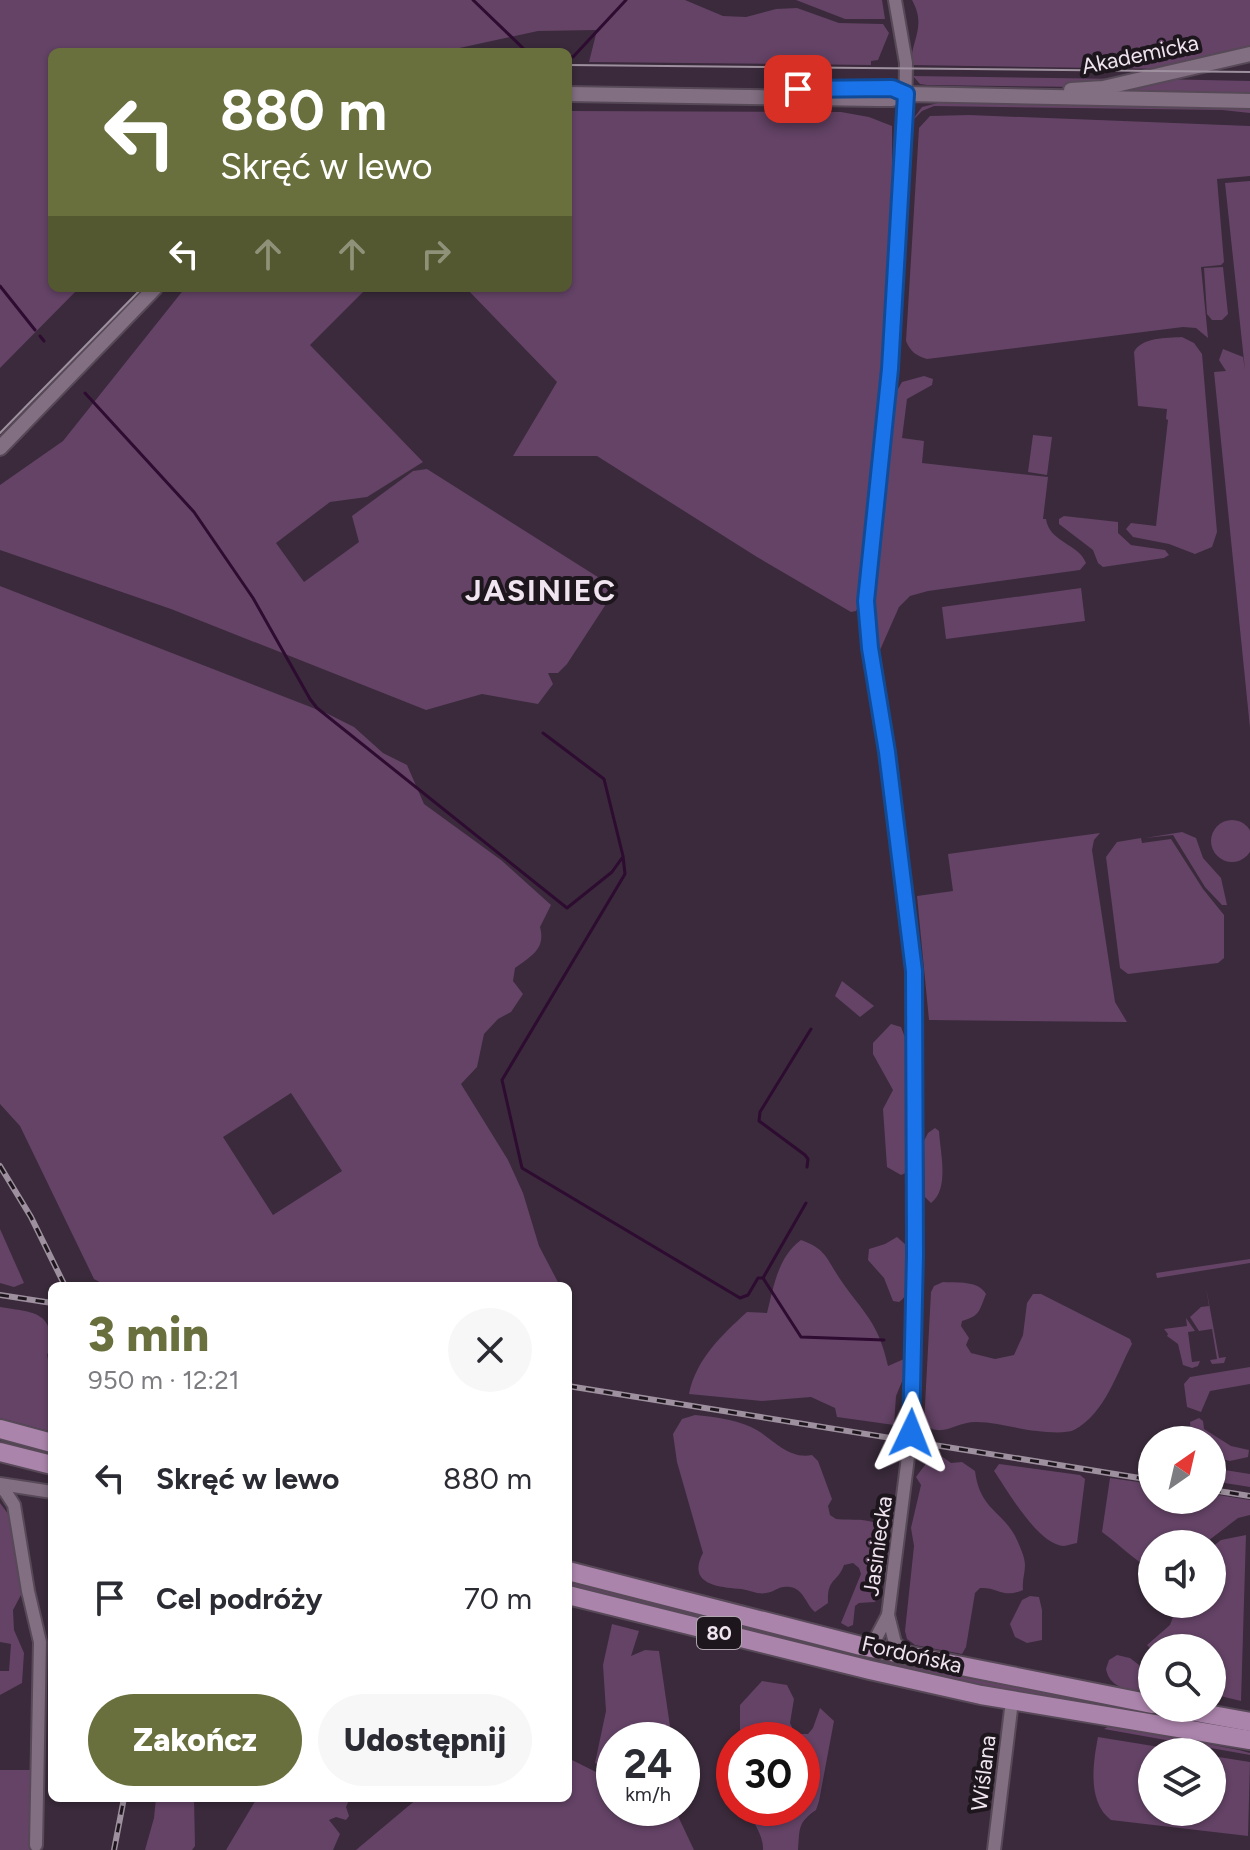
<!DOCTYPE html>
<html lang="pl">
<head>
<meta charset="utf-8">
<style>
  body { margin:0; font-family:Figtree,sans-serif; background:#f7f7f7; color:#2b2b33; height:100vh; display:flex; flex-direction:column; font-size:30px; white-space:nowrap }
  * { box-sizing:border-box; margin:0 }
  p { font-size:26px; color:#7c7c81 }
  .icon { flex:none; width:44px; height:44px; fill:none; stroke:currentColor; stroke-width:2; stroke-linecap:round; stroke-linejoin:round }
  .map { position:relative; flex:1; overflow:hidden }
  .side { position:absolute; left:48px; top:1282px; width:524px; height:520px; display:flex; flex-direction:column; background:#fff; border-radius:12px; box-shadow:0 2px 6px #0004 }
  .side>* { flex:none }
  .hud { position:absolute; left:48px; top:48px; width:524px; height:244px; border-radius:12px; box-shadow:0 2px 6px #0004; background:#696f3d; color:#fff; overflow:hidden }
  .needle { width:52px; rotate:34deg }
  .controls { position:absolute; left:1138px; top:1426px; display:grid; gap:16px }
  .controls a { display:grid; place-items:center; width:88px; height:88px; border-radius:50%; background:#fff; box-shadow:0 2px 6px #0004; font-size:40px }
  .speed { position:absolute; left:596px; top:1722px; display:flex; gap:16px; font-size:40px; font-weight:700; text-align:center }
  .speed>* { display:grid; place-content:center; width:104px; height:104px; border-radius:50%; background:#fff; box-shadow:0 2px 6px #0004; line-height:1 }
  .speed small { font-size:20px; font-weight:400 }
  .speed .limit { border:12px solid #d22; background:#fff; color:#111 }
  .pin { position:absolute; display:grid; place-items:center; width:68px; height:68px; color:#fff; margin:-34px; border-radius:16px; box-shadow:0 4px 12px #0006 }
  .me { position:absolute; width:88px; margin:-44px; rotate:2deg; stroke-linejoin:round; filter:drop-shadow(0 0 6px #0008) }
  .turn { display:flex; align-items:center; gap:28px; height:168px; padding:0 40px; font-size:36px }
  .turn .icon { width:104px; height:104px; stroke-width:2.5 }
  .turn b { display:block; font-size:56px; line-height:68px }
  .lanes { display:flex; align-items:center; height:76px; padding:0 40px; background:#0003; justify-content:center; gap:40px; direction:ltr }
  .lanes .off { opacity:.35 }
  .round { display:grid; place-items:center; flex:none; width:84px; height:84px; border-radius:42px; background:#f7f7f7 }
  .headline { display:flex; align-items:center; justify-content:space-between; height:136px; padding:0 40px }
  h1 { font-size:48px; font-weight:800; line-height:60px; color:#696f3d }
  .primary-button { display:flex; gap:16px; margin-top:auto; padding:16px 40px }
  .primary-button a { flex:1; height:92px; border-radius:48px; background:#696f3d; color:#fff; font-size:32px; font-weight:800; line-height:92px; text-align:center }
  .primary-button a+a { background:#f7f7f7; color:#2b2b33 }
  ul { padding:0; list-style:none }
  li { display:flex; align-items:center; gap:24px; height:120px; padding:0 40px }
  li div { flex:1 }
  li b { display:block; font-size:30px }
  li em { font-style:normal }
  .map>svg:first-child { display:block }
  .green { fill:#644366; fill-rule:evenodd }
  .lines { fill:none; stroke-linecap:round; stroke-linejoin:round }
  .stream { stroke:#2e0b31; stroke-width:3 }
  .minor-casing { stroke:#574957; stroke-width:16 }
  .tertiary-casing { stroke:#574957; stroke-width:18 }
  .primary-casing { stroke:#574957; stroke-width:22 }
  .minor { stroke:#826f82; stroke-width:12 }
  .tertiary { stroke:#826f82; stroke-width:14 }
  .primary { stroke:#ab84ac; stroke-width:18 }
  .tram { stroke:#9e909e; stroke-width:2 }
  .rail-casing { stroke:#9e909e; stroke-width:6 }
  .rail { stroke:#1d161d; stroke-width:3; stroke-dasharray:9; stroke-linecap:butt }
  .route-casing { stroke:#114b97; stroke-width:20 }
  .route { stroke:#1a73e8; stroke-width:14 }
  .labels { text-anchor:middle; stroke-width:8; stroke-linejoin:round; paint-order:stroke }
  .shield { fill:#1d161d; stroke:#b0a6b0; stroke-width:2 }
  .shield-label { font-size:20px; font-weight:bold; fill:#efe4ef }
  .street-label { font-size:22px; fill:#efe4ef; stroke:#1d161d }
  .district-label { font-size:30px; font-weight:bold; letter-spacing:2px; fill:#efe4ef; stroke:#1d161d }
</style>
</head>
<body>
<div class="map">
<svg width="1250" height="1850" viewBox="0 0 1250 1850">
  <rect width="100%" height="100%" fill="#3a2a3b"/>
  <g class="green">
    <polygon points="0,0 685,0 723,16 746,17 776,9 797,8 839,23 883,24 889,33 878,60 871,61 871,65 589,62 597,30 538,31 441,52 52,52 52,288 79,288 0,368"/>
    <polygon points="796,0 882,0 885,19 845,19"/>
    <path d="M912,0H1250V48L1166,69L911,65C911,39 927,27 912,0Z"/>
    <polygon points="913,76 1126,79 1083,87 927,85 920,84"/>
    <polygon points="1157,79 1250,81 1250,95 1153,92 1084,94"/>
    <polygon points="942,102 1250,106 1250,113 1222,110 934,106 922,111 911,122 922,107"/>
    <path d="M568,111L841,112L869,117L892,126V190C900,206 890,223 889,239C888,245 892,253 893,259L866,522L862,599L856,611L851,612L757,557L597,456H513L557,382L466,288H568Z"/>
    <path d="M969,115L1250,126V176L1217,179L1224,262L1221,265L1201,267L1208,338L1196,328L1183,327L927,359C916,356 910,351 906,341L919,128L930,116Z"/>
    <polygon points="1250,181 1250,728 1214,372 1226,371 1219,360 1223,349 1243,357 1245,370 1225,183"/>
    <polygon points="1223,267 1228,314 1222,320 1212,320 1207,314 1204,268"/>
    <polygon points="185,288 367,288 310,345 423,462 367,497 330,502 276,543 304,582 359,542 352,516 413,471 427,469 612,586 608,601 567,664 558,673 548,673 553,684 538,704 482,694 426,710 171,609 0,550 0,485 63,441"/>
    <path d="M1182,337L1194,343L1202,354L1217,532L1212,547L1195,554L1169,544L1133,537L1126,529L1131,523L1156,526L1168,420L1166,419L1167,409L1138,406L1134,352C1142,337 1166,338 1182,337Z"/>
    <path d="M924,376L933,379L932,385L907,399L902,438L924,441L922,463L1048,477L1043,519H1046C1049,542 1079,544 1086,563L1080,570L928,591L910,596L899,607L880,650L899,771L896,769L877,647L873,597L895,394L902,382Z"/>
    <polygon points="1033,435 1052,437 1047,475 1028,472"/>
    <polygon points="1064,516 1118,522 1118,533 1131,545 1165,550 1169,555 1164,558 1103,567 1098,563 1093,550 1059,524 1059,519"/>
    <path d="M0,586L326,713L354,727L383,753L407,765L424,804L501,860L551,905L540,927C546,949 531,956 515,968L513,981L523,994L511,1012L498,1019L484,1034L477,1067L461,1084L508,1160L523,1193L539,1246L560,1286H107L94,1279L20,1126L0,1104ZM291,1093L342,1171L273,1215L223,1137Z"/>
    <polygon points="1081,588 1085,621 946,639 942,607"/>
    <circle cx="1232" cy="841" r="21"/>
    <polygon points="1182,832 1196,838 1203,858 1221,878 1227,905 1222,905 1205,887 1173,835 1145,838"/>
    <polygon points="1100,833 1094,840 1092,850 1115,1002 1127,1022 929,1020 917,896 953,891 948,854"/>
    <polygon points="1141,838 1142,843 1171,839 1203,889 1224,915 1224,958 1218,963 1128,974 1120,968 1106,857 1117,842"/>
    <polygon points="842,981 874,1006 860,1017 835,996"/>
    <polygon points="891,1024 901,1027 909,1048 908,1172 901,1175 887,1167 883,1109 893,1090 873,1054 873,1043"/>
    <path d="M935,1128L939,1131C940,1152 950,1189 931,1203L925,1197L924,1141L928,1133Z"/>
    <polygon points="0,1229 24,1283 14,1287 0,1283"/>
    <path d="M897,1237L906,1245C908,1262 916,1291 899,1302L893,1301L884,1278L868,1260L869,1249L885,1244Z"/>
    <path d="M801,1240C826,1249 826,1258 840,1279C864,1314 878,1321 888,1366L904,1359L906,1372L896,1396L894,1425L837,1417L835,1408L811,1397L762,1401L689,1394C696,1359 722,1335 747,1312L767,1313C774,1285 778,1257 801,1240Z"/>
    <polygon points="1250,1259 1250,1263 1157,1278 1156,1273"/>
    <path d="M943,1282C957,1283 978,1280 986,1294C979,1311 980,1316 962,1321L961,1326L969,1338L966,1345L971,1353L995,1359L1014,1355L1023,1335L1027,1303L1033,1294H1041L1130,1339L1132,1344C1117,1372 1105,1414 1074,1430C1065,1434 1047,1432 1037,1431C1017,1429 996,1422 976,1422C955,1422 942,1439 924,1424L931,1292L934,1286Z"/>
    <polygon points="1206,1287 1219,1358 1226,1357 1224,1363 1212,1364 1210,1360 1217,1359 1212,1329 1199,1331 1190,1317 1201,1307 1209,1306"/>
    <path d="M0,1307C37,1313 52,1311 52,1352L47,1354L52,1385V1432L0,1418Z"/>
    <polygon points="1186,1318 1195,1331 1188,1332 1192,1362 1200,1361 1198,1366 1192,1368 1183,1365 1178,1344 1167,1336 1168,1334 1164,1329 1187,1326"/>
    <polygon points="1250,1367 1250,1384 1210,1391 1201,1412 1187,1407 1184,1384 1190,1377"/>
    <path d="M695,1415C714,1417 733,1419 751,1427C771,1436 787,1460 812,1455L818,1461L832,1499L828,1506L830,1515L836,1519C856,1521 872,1516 888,1531C888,1554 887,1582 875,1602L859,1603L855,1606L853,1625L848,1627L841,1623L861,1574L859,1568L853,1563L844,1565C837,1584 827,1577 828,1603L815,1612C806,1605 804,1589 790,1587C779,1585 775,1592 766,1593C759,1595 749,1590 741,1589C720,1587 686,1585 703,1553L677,1462L673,1434L682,1419Z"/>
    <polygon points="1199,1418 1203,1421 1204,1429 1231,1446 1249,1450 1248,1457 1230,1461 1212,1457 1212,1440 1192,1440 1190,1422"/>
    <path d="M940,1455L951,1463L962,1462L975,1471C980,1511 1004,1511 1017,1540C1020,1547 1025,1557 1025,1565C1025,1574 1022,1580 1023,1590C1002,1599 999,1587 980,1588L975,1593L966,1647L962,1654L915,1645L907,1639L905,1631L914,1546L911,1528L921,1485L916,1477L931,1457Z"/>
    <path d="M999,1464L1080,1475L1085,1479L1077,1543C1075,1543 1066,1546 1064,1546C1038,1545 1008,1491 994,1471Z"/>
    <polygon points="1212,1468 1250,1474 1250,1487 1212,1481"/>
    <path d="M1110,1478L1152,1484V1500H1212V1494L1250,1500V1515L1238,1518L1204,1544H1152L1151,1570C1133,1559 1119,1544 1102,1532Z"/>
    <polygon points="0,1503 17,1526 23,1575 22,1593 13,1610 14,1630 24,1653 22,1683 0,1695 0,1671 9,1671 11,1644 0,1642"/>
    <polygon points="1246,1535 1241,1701 1212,1694 1212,1648 1152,1648 1152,1651 1147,1645 1170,1625 1178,1604 1212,1604 1212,1547 1221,1540"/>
    <polygon points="568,1578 868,1656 869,1658 867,1661 568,1590"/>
    <polygon points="1030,1596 1039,1597 1042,1610 1042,1640 1027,1643 1015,1637 1010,1624 1022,1600"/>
    <polygon points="612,1624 639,1631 631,1656 645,1650 659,1651 672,1740 614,1740 614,1773 595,1763 606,1711 603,1665"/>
    <path d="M1117,1655L1130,1658L1152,1675V1693C1134,1690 1110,1691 1106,1669L1109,1660Z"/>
    <polygon points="883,1657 1250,1727 1250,1734 1037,1699 884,1665 880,1661"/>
    <path d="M762,1681L787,1685L794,1699L790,1723L795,1734H808L813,1728L820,1708L834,1721L819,1801L816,1810C797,1823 800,1829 798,1850H763C764,1835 752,1823 749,1808H802V1740L740,1738V1705Z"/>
    <polygon points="1111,1725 1239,1750 1250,1753 1250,1755 1104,1729"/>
    <path d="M1098,1737L1190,1752H1152V1812H1212V1756L1250,1762L1248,1836L1111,1820C1087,1802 1093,1763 1098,1737Z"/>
    <polygon points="568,1758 614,1781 614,1808 666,1808 677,1814 694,1850 356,1850 418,1798 568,1798"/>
    <polygon points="0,1770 33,1770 34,1850 0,1850"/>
    <polygon points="156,1798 194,1798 195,1846 192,1850 145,1850 154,1818"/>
    <polygon points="257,1798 350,1798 346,1807 349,1816 346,1820 336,1817 329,1820 340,1834 333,1850 226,1850"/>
  </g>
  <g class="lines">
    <g class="stream">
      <polyline points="473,0 527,52"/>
      <polyline points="568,57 573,57 626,0"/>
      <polyline points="0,286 35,330"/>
      <polyline points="40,336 44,341"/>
      <polyline points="85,393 194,512 253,598 310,699 317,708 567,908 612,872 622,858"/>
      <polyline points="543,733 604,779 623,856 625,874 502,1080 522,1168 740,1298 748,1295 758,1278 763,1278 801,1337 884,1340"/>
      <polyline points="807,1167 808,1159 805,1155 759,1121 760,1112 811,1029"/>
      <polyline points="763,1278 806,1203"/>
    </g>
    <defs>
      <g id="minor">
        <polyline points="895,0 906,63 905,127 890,369 866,587 870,648 883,726 914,971 915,1255 911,1433 888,1615 895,1643 908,1653"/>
        <polyline points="0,1484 52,1492"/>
        <polyline points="0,1488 5,1491 14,1505 28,1591 40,1642 36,1845"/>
        <polyline points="863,1645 876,1638 888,1615"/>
        <polyline points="994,1850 1012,1701"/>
      </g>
      <g id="tertiary">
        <polyline points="791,89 892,88 906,94"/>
        <polyline points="1071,90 1103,88 1250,54"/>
        <polyline points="568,94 878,99 892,99 906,94 1250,101"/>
        <polyline points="0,448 155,288"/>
      </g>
      <g id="primary">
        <polyline points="0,1429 52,1443"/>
        <polyline points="0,1452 52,1465"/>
        <polyline points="568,1571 861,1646 1152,1704"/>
        <polyline points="568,1595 870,1670 981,1695 1250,1740"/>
        <polyline points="1174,1708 1250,1722"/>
      </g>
    </defs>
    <use href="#minor" class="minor-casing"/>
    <use href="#tertiary" class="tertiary-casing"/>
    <use href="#primary" class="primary-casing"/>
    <use href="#minor" class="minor"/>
    <use href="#tertiary" class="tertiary"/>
    <use href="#primary" class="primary"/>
    <g class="tram">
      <polyline points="568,65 1250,72"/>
      <polyline points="0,433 142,288"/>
    </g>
    <defs>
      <g id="rail">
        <polyline points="0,1166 31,1217 65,1286"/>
        <polyline points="0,1295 52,1303"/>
        <polyline points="568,1386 1152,1480"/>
        <polyline points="1212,1490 1250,1496"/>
        <polyline points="114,1850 124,1798"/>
      </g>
    </defs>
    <use href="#rail" class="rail-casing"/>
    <use href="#rail" class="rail"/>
  </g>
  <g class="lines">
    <defs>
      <polyline id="route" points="798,89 892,88 906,94 890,369 866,601 870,648 887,752 914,971 915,1255 911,1433"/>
    </defs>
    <use href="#route" class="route-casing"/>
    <use href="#route" class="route"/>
  </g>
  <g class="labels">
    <rect class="shield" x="697" y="1617" width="44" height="32" rx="6"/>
    <g class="shield-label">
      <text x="719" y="1640">80</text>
    </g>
    <g class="street-label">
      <text transform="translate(1140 54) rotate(-12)" y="8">Akademicka</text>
      <text transform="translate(877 1546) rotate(-82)" y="8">Jasiniecka</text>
      <text transform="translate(912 1654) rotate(13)" y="8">Fordońska</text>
      <text transform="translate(983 1773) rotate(-83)" y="8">Wiślana</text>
    </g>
    <g class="district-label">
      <text x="541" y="601">JASINIEC</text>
    </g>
  </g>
</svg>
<div class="controls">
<a><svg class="needle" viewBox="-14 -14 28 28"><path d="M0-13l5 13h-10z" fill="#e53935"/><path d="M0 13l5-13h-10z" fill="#7c7c81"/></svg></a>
<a><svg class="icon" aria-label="sound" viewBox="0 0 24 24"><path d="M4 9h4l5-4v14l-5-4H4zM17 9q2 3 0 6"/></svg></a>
<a><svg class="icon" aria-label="search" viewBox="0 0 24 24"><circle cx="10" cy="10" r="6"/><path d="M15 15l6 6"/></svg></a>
<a><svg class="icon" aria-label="layers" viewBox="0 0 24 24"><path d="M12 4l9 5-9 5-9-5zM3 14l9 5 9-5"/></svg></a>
</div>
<div class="speed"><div>24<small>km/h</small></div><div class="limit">30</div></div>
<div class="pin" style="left:798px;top:89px;background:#d93025"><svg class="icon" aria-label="arrive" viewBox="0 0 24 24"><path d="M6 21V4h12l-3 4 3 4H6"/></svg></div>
<svg class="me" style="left:911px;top:1433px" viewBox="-20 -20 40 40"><path d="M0-17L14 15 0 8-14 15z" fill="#1a73e8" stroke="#fff" stroke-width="4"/></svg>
<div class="hud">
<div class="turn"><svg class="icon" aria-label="left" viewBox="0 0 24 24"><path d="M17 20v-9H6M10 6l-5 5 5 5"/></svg><div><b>880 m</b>Skręć w lewo</div></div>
<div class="lanes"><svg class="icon" aria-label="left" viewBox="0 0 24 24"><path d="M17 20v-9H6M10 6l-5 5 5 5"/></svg><svg class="icon off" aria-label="ahead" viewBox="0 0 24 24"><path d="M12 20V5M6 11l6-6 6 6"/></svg><svg class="icon off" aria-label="ahead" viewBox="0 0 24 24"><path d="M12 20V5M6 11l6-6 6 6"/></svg><svg class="icon off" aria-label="right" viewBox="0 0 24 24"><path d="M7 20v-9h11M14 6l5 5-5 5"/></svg></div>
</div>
<section class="side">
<div class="headline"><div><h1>3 min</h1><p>950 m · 12:21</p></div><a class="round"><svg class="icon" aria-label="close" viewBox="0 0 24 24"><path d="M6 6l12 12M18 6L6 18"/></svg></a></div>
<ul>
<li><svg class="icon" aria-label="left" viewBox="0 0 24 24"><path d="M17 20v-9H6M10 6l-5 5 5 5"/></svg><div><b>Skręć w lewo</b></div><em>880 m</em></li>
<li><svg class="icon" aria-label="arrive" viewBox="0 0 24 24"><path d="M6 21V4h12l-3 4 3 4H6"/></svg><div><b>Cel podróży</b></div><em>70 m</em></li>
</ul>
<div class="primary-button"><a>Zakończ</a><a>Udostępnij</a></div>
</section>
</div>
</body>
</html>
